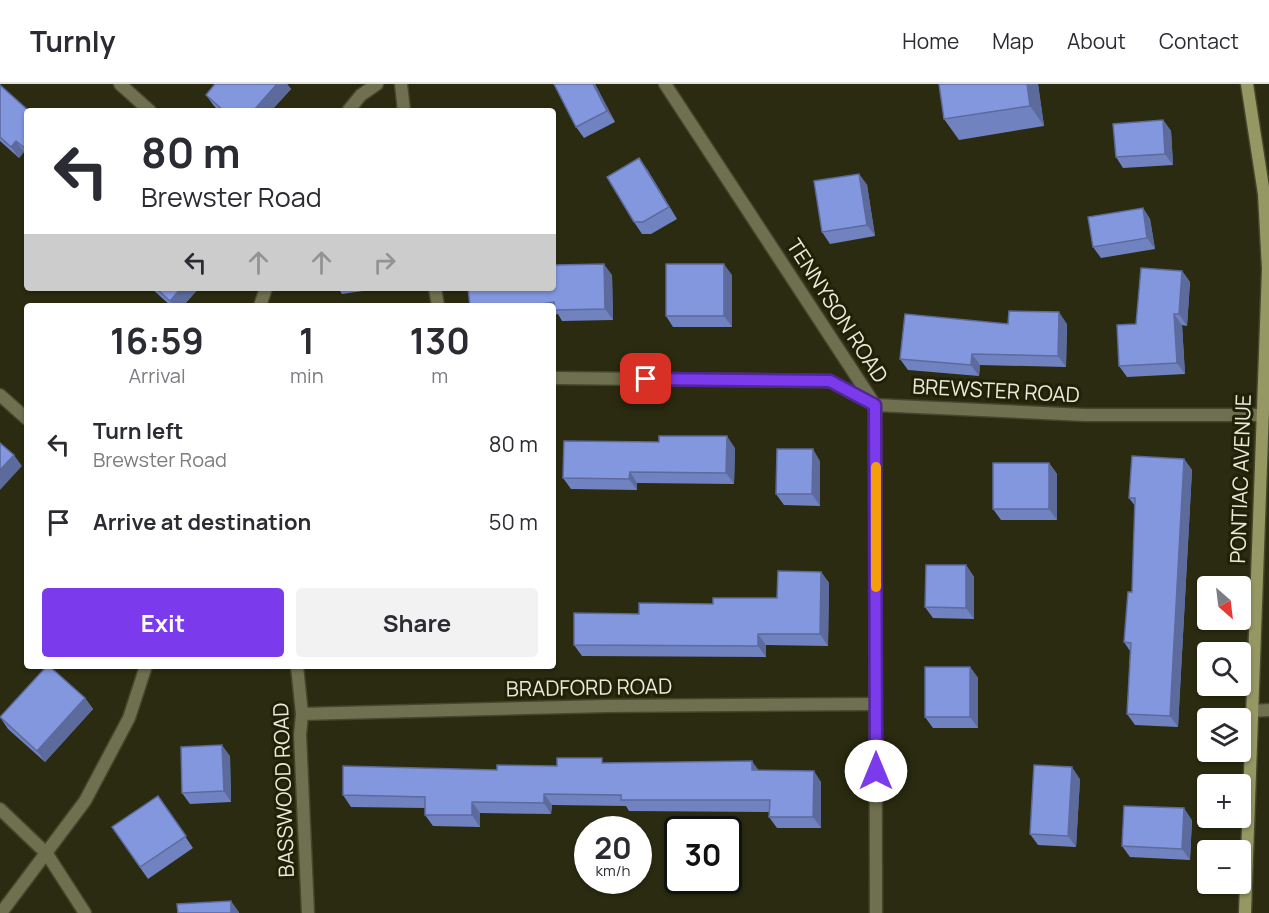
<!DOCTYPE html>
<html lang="en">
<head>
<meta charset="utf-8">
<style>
  body { margin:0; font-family:Manrope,sans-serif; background:#f2f2f3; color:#2b2b33; height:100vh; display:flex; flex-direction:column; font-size:22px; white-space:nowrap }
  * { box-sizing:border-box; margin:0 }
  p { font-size:20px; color:#7c7c81 }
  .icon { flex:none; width:33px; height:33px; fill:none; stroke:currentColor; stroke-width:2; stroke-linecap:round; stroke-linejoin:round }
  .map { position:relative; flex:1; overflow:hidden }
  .side { position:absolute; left:24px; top:219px; width:532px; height:366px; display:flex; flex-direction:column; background:#fff; border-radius:6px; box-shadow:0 2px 4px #0004 }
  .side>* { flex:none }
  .hud { position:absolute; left:24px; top:24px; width:532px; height:183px; border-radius:6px; box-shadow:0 2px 4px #0004; background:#fff; color:#2b2b33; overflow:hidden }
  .needle { width:39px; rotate:152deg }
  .controls { position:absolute; left:1197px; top:492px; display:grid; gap:12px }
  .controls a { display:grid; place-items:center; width:54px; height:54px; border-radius:6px; background:#fff; box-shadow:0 2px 4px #0004; font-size:30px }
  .speed { position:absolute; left:574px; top:732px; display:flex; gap:12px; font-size:30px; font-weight:700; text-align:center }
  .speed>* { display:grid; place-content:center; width:78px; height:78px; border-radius:50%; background:#fff; box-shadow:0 2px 4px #0004; line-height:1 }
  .speed small { font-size:15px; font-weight:400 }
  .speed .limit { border:3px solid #111; border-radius:9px; background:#fff; color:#111 }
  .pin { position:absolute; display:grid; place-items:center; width:51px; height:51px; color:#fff; margin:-26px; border-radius:12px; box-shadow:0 3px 9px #0006 }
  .me { position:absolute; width:66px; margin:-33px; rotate:0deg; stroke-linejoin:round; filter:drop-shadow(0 0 4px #0008) }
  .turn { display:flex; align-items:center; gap:21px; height:126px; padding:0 18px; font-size:27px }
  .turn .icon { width:78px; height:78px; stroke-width:2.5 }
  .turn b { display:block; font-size:42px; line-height:51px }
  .lanes { display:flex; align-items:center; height:57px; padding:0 18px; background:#0003; justify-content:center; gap:30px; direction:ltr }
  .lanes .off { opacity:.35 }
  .eta { display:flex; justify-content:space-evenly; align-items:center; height:102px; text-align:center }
  .eta b { font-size:36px; font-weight:700; line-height:42px }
  .cta { display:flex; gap:12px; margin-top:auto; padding:12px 18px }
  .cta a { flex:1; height:69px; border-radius:6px; background:#7c3aed; color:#fff; font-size:24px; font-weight:700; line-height:69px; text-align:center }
  .cta a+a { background:#f2f2f3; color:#2b2b33 }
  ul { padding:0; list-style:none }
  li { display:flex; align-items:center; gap:18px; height:78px; padding:0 18px }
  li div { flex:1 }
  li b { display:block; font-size:22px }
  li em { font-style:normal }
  header { display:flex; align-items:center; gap:36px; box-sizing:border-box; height:84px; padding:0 30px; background:#fff; border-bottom:2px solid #e1e1e2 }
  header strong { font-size:28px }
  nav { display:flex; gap:33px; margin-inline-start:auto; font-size:21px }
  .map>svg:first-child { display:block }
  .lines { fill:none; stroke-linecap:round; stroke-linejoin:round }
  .minor-casing { stroke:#45462c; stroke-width:15 }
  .secondary-casing { stroke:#45462c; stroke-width:15 }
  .minor { stroke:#6e704f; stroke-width:12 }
  .secondary { stroke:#959862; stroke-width:12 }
  .wall { fill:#7182c0 }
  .shaded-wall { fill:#5c6a9c }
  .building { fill:#8397df; stroke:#5c6a9c; stroke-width:1.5 }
  .route-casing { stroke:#51269a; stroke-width:15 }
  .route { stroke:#7c3aed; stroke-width:10 }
  .slow { stroke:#f59e0b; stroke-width:10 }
  .labels { text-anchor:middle; stroke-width:6; stroke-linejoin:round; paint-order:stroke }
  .street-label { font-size:21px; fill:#e9eada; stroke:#202106 }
</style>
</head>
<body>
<header>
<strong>Turnly</strong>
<nav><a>Home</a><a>Map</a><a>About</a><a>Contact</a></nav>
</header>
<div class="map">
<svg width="1269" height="829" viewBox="0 0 1269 829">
  <rect width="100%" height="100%" fill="#2a2b10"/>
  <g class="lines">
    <defs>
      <g id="minor">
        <polyline points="120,0 150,27"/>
        <polyline points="401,0 404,27"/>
        <polyline points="665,0 875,321 876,829"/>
        <polyline points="348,27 361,11 377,0"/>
        <polyline points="435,204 438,222"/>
        <polyline points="260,222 266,204"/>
        <polyline points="554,294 830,297 875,321 1085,331 1263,331"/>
        <polyline points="0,311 27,335"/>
        <polyline points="297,582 302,630 300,651 308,829"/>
        <polyline points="1252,627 1269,626"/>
        <polyline points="302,630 607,622 876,620"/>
        <polyline points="0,725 47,770 85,829"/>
        <polyline points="1,829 85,717 129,634 146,582"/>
      </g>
      <polyline id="secondary" points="1245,829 1268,185 1264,110 1247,0"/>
    </defs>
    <use href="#minor" class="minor-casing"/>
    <use href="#secondary" class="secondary-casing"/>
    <use href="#minor" class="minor"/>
    <use href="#secondary" class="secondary"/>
  </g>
  <g class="wall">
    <polygon points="215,0 287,0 291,5 271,27 219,27 214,22 206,11"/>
    <polygon points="595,0 615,38 584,54 576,43"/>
    <polygon points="939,0 1038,0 1044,42 959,56 944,35"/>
    <polygon points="0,1 27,27 27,70 24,68 19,74 0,57"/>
    <polygon points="1163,36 1171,47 1173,81 1123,84 1116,73"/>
    <polygon points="647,85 677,135 651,150 642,150 634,138"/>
    <polygon points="859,90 867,101 875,152 830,160 822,148"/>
    <polygon points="1143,124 1150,135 1155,165 1101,174 1093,163"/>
    <polygon points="1182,187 1190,198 1187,242 1182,241 1185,290 1127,293 1119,282"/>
    <polygon points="612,191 613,236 562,237 558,230 554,231 554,222 470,222"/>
    <polygon points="732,191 732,243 673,243 666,232"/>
    <polygon points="151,204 199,204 183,222 171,222"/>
    <polygon points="338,204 377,204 377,205 342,210"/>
    <polygon points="1008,240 1067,240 1066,283 980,281 979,292 908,286 900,275"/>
    <polygon points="735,364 734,400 637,399 637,406 571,405 563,394"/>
    <polygon points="1184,375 1192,386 1178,643 1135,641 1127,630 1130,567 1124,558 1132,508 1135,422 1129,414"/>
    <polygon points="820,377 820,422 784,421 776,410"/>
    <polygon points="1049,379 1057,390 1057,436 1001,436 993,425"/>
    <polygon points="966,481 974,493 974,535 933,534 925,523"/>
    <polygon points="821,488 829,499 828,562 766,561 766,573 582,572 574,561 639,530 713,520 777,514"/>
    <polygon points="970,583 978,594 978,644 933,644 925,633"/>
    <polygon points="85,614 93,625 45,678 8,645 0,633"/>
    <polygon points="230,672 231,718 190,720 182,709"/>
    <polygon points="605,679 759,687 821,698 821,744 777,744 769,733 770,728 629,727 626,722 552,721 551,730 480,729 480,743 433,742 425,731 425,724 351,723 343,711 497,686"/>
    <polygon points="1080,695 1076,763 1038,761 1030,750"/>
    <polygon points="158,712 193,764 148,795 112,743"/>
    <polygon points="1192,736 1190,776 1130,773 1122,762"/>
  </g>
  <g class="shaded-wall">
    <polygon points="277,0 287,0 291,5 271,27 253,27"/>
    <polygon points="593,0 595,0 615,38 607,27"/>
    <polygon points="1027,0 1038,0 1044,42 1030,22"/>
    <polygon points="1163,36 1171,47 1173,81 1165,70"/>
    <polygon points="16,57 24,68 19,74 11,63"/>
    <polygon points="639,74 647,85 677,135 669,123"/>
    <polygon points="859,90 867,101 875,152 867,141"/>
    <polygon points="1143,124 1150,135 1155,165 1147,154"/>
    <polygon points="604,180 612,191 613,236 605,225"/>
    <polygon points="724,180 732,191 732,243 724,232"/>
    <polygon points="1182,187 1190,198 1187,242 1179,230"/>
    <polygon points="181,204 199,204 183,222 174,222 170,217"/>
    <polygon points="1059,228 1067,240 1066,283 1058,272"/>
    <polygon points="1174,230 1182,241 1185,290 1177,279"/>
    <polygon points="972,270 980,281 979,292 971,281"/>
    <polygon points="727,352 735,364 734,400 726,389"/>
    <polygon points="813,365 820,377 820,422 812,410"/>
    <polygon points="14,371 22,382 0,406 0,386"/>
    <polygon points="1184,375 1192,386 1178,643 1170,632"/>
    <polygon points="1049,379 1057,390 1057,436 1049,425"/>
    <polygon points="630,388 637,399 637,406 629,395"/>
    <polygon points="966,481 974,493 974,535 966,524"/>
    <polygon points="821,488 829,499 828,562 820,550"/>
    <polygon points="758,550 766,561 766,573 758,562"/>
    <polygon points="970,583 978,594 978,644 970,633"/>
    <polygon points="85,614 93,625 45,678 37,667"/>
    <polygon points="222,661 230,672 231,718 224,707"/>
    <polygon points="752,677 760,688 752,686"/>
    <polygon points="1072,683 1080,695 1076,763 1068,752"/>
    <polygon points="814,687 821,698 821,744 813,733"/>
    <polygon points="544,710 552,721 551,730 544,719"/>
    <polygon points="472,718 480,729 480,743 472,731"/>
    <polygon points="1184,724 1192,736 1190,776 1182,765"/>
    <polygon points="231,817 239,828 239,829 231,829"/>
  </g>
  <g class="building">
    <polygon points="215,0 277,0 253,27 224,27 206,11"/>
    <polygon points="554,0 593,0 607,27 576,43"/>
    <polygon points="939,0 1027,0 1030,22 944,35"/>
    <polygon points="0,1 29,27 27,27 27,66 16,57 11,63 0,53"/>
    <polygon points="1163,36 1165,70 1116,73 1113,40"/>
    <polygon points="639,74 669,123 643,138 634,138 607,93"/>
    <polygon points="859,90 867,141 822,148 814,97"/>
    <polygon points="1143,124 1147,154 1093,163 1088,133"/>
    <polygon points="604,180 605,225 555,226 554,218 528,222 470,222 468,204 554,204 554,181"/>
    <rect x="666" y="180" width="58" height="52"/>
    <polygon points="1141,184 1182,187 1179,230 1174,230 1177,279 1119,282 1117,241 1136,240"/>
    <polygon points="156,204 181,204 170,217"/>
    <polygon points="1009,227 1059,228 1058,272 972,270 971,281 900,275 905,230 1008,240"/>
    <polygon points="659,352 727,352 726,389 630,388 629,395 563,394 564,357 659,358"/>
    <polygon points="0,359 14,371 0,386"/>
    <polygon points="777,365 813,365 812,410 776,410"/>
    <polygon points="1132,372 1184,375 1170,632 1127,630 1131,559 1124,558 1128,508 1132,508 1135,414 1129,414"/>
    <rect x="993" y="379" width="56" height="46"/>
    <polygon points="926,481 966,481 966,524 925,523"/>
    <polygon points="778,487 821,488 820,550 758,550 758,562 574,561 574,529 639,530 639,519 713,520 713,514 777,514"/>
    <polygon points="47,582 49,582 85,614 37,667 0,633"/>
    <rect x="925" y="583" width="45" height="50"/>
    <polygon points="222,661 224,707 182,709 181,663"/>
    <polygon points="557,674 602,674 602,679 752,677 752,686 814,687 813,733 769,733 770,716 621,716 621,711 544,710 544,719 472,718 472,731 425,731 425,713 343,711 343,682 497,686 497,681 557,682"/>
    <polygon points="1034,681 1072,683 1068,752 1030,750"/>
    <polygon points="158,712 186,752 140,783 112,743"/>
    <polygon points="1124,722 1184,724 1182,765 1122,762"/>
    <polygon points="231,817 231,829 178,829 177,820"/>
  </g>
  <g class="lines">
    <defs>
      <polyline id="route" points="646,295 830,297 875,321 876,687"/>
    </defs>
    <use href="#route" class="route-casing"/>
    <use href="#route" class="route"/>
    <polyline class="slow" points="876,383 876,503"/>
  </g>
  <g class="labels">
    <g class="street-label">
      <text transform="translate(837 227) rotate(57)" y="7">TENNYSON ROAD</text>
      <text transform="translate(996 307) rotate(3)" y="7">BREWSTER ROAD</text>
      <text transform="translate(1241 395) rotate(-88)" y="7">PONTIAC AVENUE</text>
      <text transform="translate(589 604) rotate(-1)" y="7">BRADFORD ROAD</text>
      <text transform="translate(284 706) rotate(-92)" y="7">BASSWOOD ROAD</text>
    </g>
  </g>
</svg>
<div class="controls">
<a><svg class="needle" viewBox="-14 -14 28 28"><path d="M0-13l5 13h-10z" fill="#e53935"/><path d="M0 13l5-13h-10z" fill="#7c7c81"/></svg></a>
<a><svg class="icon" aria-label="search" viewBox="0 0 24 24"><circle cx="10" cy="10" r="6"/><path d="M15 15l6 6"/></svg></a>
<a><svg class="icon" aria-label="layers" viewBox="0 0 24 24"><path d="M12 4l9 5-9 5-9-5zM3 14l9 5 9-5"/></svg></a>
<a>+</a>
<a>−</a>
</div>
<div class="speed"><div>20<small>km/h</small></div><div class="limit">30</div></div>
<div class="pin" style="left:646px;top:295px;background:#d93025"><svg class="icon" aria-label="arrive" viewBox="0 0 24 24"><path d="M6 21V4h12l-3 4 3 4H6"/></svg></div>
<svg class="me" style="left:876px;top:687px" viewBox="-20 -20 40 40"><circle r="19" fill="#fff"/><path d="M0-13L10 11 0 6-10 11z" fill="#7c3aed"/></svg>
<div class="hud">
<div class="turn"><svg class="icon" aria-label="left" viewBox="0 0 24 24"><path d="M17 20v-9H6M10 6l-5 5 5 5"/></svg><div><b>80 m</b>Brewster Road</div></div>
<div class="lanes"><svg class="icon" aria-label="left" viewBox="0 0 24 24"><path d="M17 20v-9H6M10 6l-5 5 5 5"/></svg><svg class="icon off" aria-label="ahead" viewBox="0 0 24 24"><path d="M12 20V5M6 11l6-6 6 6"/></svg><svg class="icon off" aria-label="ahead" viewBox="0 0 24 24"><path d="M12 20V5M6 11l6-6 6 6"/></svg><svg class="icon off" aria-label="right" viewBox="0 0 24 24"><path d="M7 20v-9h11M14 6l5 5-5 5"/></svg></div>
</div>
<section class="side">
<div class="eta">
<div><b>16:59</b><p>Arrival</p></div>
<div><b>1</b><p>min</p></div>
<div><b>130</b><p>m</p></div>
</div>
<ul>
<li><svg class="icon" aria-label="left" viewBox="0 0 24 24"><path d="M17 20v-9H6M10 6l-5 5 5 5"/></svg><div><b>Turn left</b><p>Brewster Road</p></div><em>80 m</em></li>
<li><svg class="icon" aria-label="arrive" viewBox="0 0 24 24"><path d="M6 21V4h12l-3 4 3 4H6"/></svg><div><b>Arrive at destination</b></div><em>50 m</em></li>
</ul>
<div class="cta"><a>Exit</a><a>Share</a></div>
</section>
</div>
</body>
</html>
